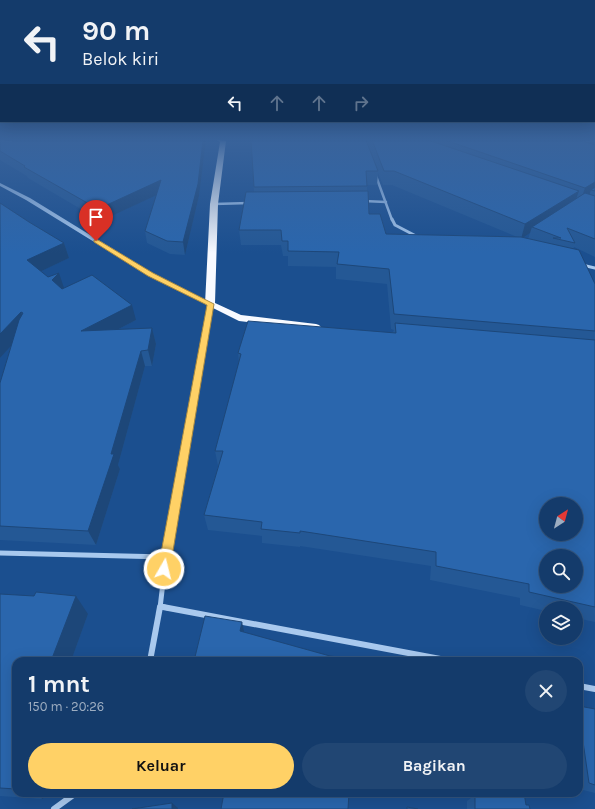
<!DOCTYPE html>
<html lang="id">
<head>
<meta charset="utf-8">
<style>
  body { margin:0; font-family:Karla,sans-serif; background:#214673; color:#f1f3f6; height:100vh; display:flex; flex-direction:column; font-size:15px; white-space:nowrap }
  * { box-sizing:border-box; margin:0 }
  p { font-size:13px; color:#9dadc1 }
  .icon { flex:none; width:22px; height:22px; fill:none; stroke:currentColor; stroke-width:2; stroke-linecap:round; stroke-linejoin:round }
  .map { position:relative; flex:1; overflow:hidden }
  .panel { position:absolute; left:12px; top:657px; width:571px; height:140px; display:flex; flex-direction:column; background:#143b6b; border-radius:12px; box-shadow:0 4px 16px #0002,0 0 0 1px #33557e }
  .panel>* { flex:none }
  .top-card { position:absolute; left:0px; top:0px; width:595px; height:122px; box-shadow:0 4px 16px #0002,0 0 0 1px #33557e; background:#143b6b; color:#f1f3f6; overflow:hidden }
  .needle { width:26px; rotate:36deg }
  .fabs { position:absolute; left:539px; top:497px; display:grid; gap:8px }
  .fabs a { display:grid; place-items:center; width:44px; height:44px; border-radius:50%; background:#143b6b; box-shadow:0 4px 16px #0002,0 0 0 1px #33557e; font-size:20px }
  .pin { position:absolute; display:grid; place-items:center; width:34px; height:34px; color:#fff; margin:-41px -17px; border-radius:50% 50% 50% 0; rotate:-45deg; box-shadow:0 0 4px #0007 }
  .pin .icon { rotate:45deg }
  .me { position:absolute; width:44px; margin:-22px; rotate:8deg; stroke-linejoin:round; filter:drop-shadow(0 0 3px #0008) }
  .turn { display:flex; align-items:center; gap:14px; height:84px; padding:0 16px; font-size:18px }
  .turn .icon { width:52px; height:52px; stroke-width:2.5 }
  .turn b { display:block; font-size:28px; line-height:34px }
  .lanes { display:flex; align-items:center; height:38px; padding:0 16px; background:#0003; justify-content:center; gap:20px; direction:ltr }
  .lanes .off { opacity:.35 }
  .round { display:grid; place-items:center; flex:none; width:42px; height:42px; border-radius:21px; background:#214673 }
  .overview { display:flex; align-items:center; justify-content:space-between; height:68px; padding:0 16px }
  h1 { font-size:24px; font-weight:700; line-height:30px }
  .cta { display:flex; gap:8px; margin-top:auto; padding:8px 16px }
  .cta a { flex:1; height:46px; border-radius:24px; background:#ffd166; color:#111; font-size:16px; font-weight:700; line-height:46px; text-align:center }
  .cta a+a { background:#214673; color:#f1f3f6 }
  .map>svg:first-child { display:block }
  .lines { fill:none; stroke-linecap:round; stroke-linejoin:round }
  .minor-far4 { stroke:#a9c9ee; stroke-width:2.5 }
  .minor-far3 { stroke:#a9c9ee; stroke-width:3 }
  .minor-far2 { stroke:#a9c9ee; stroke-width:4 }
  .minor-far1 { stroke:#a9c9ee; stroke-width:5 }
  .minor { stroke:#a9c9ee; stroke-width:6 }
  .tertiary { fill:#a9c9ee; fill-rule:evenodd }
  .trunk { fill:#f8faff; fill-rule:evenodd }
  .wall { fill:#245895; fill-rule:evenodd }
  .shaded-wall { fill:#1d4779 }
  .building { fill:#2a66ad; stroke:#1d4779; fill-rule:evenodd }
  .route { fill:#ffd166; stroke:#a68842 }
</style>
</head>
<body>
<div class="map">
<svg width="595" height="809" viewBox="0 0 595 809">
  <rect width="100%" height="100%" fill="#1b4f8f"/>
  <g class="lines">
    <g class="minor-far4">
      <polyline points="376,176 392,220"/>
      <polyline points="364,201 386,202"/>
      <polyline points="214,204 249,203"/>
    </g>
    <g class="minor-far3">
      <polyline points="392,219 395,225 416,236"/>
      <polyline points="582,265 595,268"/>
      <polyline points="207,321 210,304"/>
    </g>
    <polyline class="minor-far2" points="185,447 207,320"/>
    <g class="minor-far1">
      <polyline points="0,553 166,557"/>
      <polyline points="160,606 168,608"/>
      <polyline points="160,608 166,557 185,446"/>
    </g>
    <g class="minor">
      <polyline points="163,607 451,661"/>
      <polyline points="150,661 160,607"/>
      <polyline points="579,686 595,689"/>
      <polyline points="54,809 76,793"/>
    </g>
    <polygon class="tertiary" points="0,183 30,198 152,273 213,304 210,306 148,275 26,200 0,186"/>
    <polygon class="trunk" points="217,140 226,141 218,204 215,303 241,315 316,324 319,325 321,327 319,329 316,330 239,321 205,304 210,204 220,142"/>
  </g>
  <g class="wall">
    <polygon points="0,140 206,140 199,196 185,255 170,254 147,243 145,231 156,195 101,221 28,178 27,176 0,160"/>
    <path d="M251,140H595V257L574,247L573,249L595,284V622L576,618V608H546V611L520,605V598L430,580L431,566L300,546V547L262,543V536L208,530L204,515L218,466L215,451L239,363L238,353L393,332L394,330L391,329L387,284L336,279V267L288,266V256H283L281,245H241L239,230L254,192ZM378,173L383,185H392L517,237L386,234L369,214L367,191V185H377ZM530,233L528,239L522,238Z"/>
    <polygon points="0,203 29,222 64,243 69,258 41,271 48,277 64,288 136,320 117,330 152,328 156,344 152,366 145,366 118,465 120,469 96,545 0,540 0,383 11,345 0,358"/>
    <polygon points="0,594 88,614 71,661 16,661 16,793 45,793 43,799 0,796"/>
    <polygon points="579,706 595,709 595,793 579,789"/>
    <polygon points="478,793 524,793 526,805 530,809 467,809 467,801 475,795 478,796"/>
  </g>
  <g class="shaded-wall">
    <polygon points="203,140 206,140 199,196 185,255 183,242"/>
    <polygon points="161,180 163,192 101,221 98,209"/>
    <polygon points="595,182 595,190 591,190 589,196 580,202 585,188"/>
    <polygon points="579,191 574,205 532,227 530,233 521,239 525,224"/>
    <polygon points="64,243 69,258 33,275 27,260"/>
    <polygon points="59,273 64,288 57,295 52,280"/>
    <polygon points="132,305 136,320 86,346 81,331"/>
    <polygon points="21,312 28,327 0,358 0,334"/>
    <polygon points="152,328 156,344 152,366 148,350"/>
    <polygon points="141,351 145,366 118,465 120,469 96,545 88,531"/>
    <polygon points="76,596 88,614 71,661 51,661"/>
    <polygon points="242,622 244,631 242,641 240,631"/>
    <polygon points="31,793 45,793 43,799"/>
    <polygon points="172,803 178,808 178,809 172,809"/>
  </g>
  <g class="building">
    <polygon points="0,140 203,140 198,184 183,242 167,241 145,231 161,180 98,209 24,167 25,166 0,151"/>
    <polygon points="251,140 366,140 378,171 366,171 367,186 254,187"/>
    <polygon points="372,140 428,140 579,191 525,224 394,171 384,171"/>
    <polygon points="445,140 580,140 595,145 595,182 585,188"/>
    <polygon points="595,187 595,191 591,190"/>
    <polygon points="368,191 369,214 380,214 386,234 521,237 579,250 595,284 595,331 394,314 389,269 337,264 339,252 288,251 288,241 282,241 281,230 239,230 246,192"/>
    <polygon points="585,193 595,196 595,239 567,228 575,243 553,238 561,238 532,227"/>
    <polygon points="0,203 29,222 64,243 27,260 48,277 59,273 52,280 62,289 92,275 132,305 81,331 152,328 148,350 141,351 111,454 114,454 88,531 0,526 0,383 19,320 23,313 21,312 0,334"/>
    <path d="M248,321L396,333L395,323L595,340V607L529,592V584L436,566V552L300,531V533L261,529L262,522L204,515L223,451H215L241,354L238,353ZM546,504H576V534H546ZM546,556H576V586H546Z"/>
    <polygon points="36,592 76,596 51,661 16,661 16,789 0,788 0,594 34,596"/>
    <polygon points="205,616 242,622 240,631 330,656 347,658 347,661 194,661"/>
    <polygon points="579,706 595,709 595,785 589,783 579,714"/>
    <polygon points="224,793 349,793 348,809 221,809"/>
    <polygon points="486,793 524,793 526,805 529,805 530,809 475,809 475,795 487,797"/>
    <polygon points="172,803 172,809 132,809"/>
    <polygon points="407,807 418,809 407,809"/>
  </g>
  <linearGradient id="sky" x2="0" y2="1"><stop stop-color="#0f2b4f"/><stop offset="0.55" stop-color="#39639b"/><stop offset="1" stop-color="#39639b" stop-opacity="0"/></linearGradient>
  <rect width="595" height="253" fill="url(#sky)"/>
  <polygon class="route" points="94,240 98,240 153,273 214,304 170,569 168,573 164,575 160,573 158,569 207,305 148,276 94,242"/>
</svg>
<div class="fabs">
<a><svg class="needle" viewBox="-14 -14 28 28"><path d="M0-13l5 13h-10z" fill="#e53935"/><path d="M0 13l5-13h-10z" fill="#9dadc1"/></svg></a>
<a><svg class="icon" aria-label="search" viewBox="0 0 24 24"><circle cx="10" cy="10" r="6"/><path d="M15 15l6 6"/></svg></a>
<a><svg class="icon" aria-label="layers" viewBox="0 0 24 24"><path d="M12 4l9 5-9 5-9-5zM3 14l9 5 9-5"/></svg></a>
</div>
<div class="pin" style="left:96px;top:241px;background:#d93025"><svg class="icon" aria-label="arrive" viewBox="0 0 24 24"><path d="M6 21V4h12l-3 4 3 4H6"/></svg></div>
<svg class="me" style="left:164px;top:569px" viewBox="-20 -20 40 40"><circle r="17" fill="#ffd166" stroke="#fff" stroke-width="3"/><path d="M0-11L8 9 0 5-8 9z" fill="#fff"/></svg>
<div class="top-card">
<div class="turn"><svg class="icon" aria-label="left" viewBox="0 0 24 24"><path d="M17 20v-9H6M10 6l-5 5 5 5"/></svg><div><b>90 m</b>Belok kiri</div></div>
<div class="lanes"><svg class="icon" aria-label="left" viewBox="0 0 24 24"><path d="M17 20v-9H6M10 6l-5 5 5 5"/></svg><svg class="icon off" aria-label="ahead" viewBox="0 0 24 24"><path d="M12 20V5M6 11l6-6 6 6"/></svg><svg class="icon off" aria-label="ahead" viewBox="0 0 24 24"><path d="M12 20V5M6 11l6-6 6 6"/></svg><svg class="icon off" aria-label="right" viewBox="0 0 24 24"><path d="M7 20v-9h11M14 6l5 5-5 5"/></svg></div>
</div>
<section class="panel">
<div class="overview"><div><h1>1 mnt</h1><p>150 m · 20:26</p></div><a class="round"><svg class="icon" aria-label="close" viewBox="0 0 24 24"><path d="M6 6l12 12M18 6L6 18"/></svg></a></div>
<div class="cta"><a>Keluar</a><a>Bagikan</a></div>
</section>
</div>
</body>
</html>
